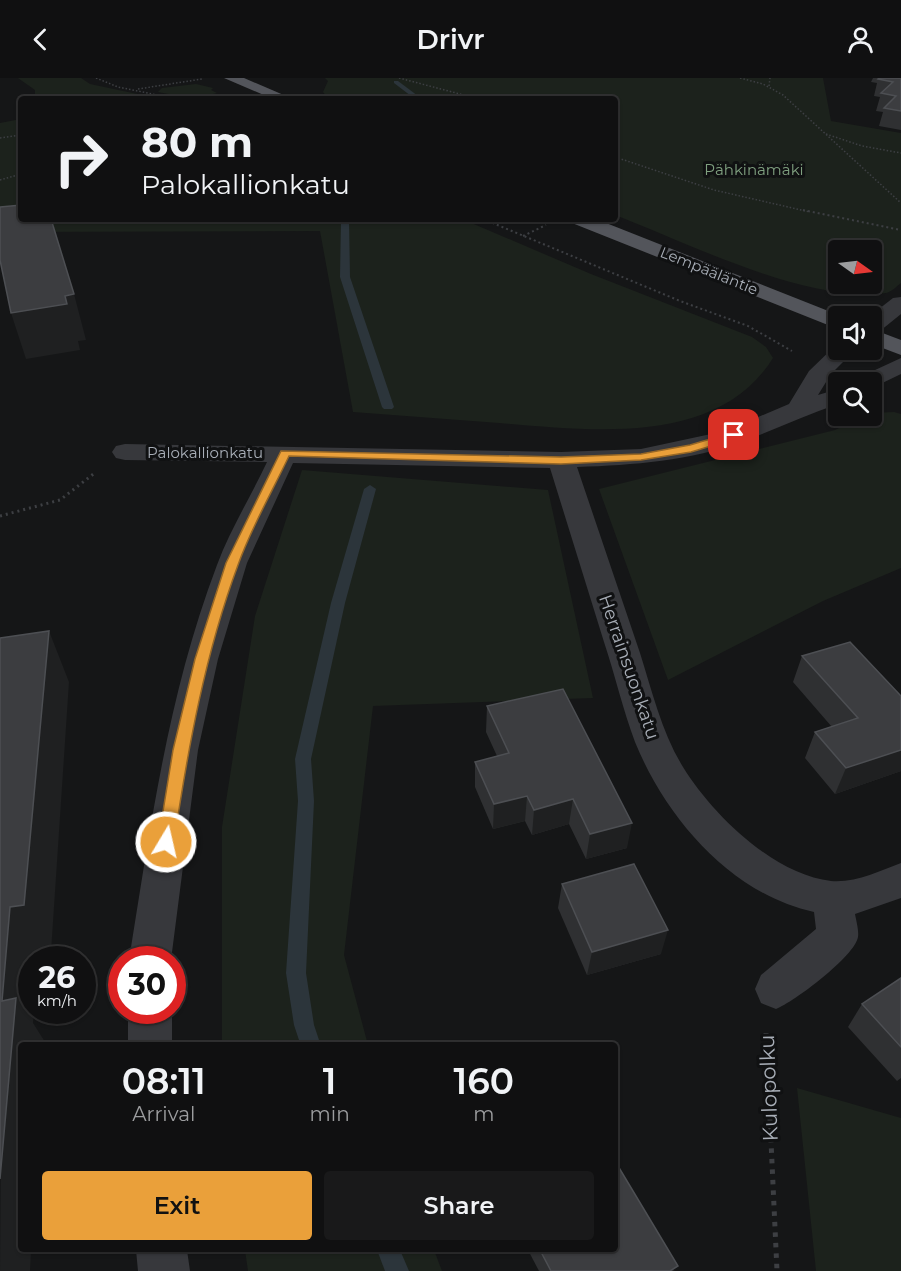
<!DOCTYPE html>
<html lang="en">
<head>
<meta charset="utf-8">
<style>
  body { margin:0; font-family:Montserrat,sans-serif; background:#19191a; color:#f1f3f6; height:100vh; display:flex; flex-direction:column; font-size:22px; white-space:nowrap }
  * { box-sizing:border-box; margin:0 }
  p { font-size:20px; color:#9c9d9f }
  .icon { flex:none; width:33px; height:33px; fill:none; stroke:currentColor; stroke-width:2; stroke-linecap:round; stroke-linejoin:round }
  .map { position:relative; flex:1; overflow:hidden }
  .drawer { position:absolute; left:18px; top:964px; width:600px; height:210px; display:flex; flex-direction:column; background:#101011; border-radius:6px; box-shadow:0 2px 4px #0004,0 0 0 2px #303031 }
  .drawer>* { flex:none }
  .hud { position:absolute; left:18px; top:18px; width:600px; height:126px; border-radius:6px; box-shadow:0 2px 4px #0004,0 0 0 2px #303031; background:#101011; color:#f1f3f6; overflow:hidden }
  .needle { width:39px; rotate:104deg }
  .buttons { position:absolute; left:828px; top:162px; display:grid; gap:12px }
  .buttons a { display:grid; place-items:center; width:54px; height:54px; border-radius:6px; background:#101011; box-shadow:0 2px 4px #0004,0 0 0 2px #303031; font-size:30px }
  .speed { position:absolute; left:18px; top:868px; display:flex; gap:12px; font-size:30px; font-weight:700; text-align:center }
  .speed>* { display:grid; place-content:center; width:78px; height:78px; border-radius:50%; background:#101011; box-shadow:0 2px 4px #0004,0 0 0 2px #303031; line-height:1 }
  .speed small { font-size:15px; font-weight:400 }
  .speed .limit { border:9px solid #d22; background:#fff; color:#111 }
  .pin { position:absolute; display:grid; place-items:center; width:51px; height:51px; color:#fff; margin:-26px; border-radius:12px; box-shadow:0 3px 9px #0006 }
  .me { position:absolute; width:66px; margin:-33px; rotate:9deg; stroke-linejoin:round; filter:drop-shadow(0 0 4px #0008) }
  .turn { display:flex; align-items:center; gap:21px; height:126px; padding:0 24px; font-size:27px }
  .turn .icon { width:78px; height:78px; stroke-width:2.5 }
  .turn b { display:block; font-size:42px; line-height:51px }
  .eta { display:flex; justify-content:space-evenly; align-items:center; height:102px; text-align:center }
  .eta b { font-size:36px; font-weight:600; line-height:42px }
  .cta { display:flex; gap:12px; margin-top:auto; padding:12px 24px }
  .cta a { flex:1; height:69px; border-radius:6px; background:#eaa03a; color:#111; font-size:24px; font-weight:600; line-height:69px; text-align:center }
  .cta a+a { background:#19191a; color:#f1f3f6 }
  header { display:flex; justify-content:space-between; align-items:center; height:78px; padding:0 24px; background:#101011; font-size:27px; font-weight:600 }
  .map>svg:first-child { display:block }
  .green { fill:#1c221c; fill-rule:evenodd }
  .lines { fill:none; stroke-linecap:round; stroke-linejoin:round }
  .stream { fill:#2c353b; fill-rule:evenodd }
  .path-far3 { stroke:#3d3f43; stroke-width:1.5; stroke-dasharray:1.5 2; stroke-linecap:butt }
  .path-far2 { stroke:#3d3f43; stroke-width:2; stroke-dasharray:2 3; stroke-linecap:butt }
  .path-far1 { stroke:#3d3f43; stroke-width:3; stroke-dasharray:2 4; stroke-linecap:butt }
  .path { stroke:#3d3f43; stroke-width:5; stroke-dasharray:4.5 6; stroke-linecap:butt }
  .minor { fill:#37383c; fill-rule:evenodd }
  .major { fill:#53555b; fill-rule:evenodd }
  .wall { fill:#2f3032 }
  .shaded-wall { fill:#1f2021 }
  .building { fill:#3c3d40; stroke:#4d4f53; stroke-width:1.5 }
  .route { fill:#eaa03a; stroke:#986826; stroke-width:1.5 }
  .labels { text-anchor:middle; stroke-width:6; stroke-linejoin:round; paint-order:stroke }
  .far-park-label { font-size:15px; fill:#80a180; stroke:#101112 }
  .far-street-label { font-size:15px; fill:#a8aeb7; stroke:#101112 }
  .street-label { font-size:18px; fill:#a8aeb7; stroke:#101112 }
  .near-street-label { font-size:21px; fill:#a8aeb7; stroke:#101112 }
</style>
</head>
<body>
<header><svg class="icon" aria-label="back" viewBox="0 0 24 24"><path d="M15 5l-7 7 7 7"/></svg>Drivr<svg class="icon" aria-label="person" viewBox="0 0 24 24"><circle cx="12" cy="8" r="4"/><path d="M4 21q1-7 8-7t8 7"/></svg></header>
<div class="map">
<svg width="901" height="1193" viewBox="0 0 901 1193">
  <rect width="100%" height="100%" fill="#151617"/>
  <g class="green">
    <polygon points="18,0 81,0 90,6 161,21 35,21 35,12"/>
    <path d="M325,0H823L831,43L901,55V205C896,209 891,214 886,215C808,226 688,165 615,137V21H329L323,14L328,3ZM838,172H872V206H838Z"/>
    <polygon points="196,6 213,10 211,12 217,15 194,21 158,14 162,10"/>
    <path d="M21,41V141H462L591,196L752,259L766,269L773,280C717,370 589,352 499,345C450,341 402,338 353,334L320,153L0,154V45Z"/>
    <polygon points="894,334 901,336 901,490 823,523 668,602 599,411 835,352 864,338 872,338 872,335"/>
    <polygon points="302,392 548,412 593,620 373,628 344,877 368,967 222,968 222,749 255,538"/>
    <polygon points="797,1010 901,1040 901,1193 816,1193"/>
    <polygon points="245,1172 434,1172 442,1193 248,1193"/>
  </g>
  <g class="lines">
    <g class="stream">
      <polygon points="394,3 398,3 422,21 415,21 394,5"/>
      <polygon points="341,141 349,141 350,199 394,329 392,331 384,331 382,329 340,199"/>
      <polygon points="370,407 376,411 345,525 311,681 314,723 306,895 314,947 321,968 301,968 294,947 286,895 298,723 295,681 331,525 364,411"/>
      <polygon points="377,1172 400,1172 409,1193 385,1193"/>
    </g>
    <g class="path-far3">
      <polyline points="96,0 118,9 177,21"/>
      <polyline points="399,0 479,21"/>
      <polyline points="740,0 763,6 783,17 901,125"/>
      <polyline points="769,8 770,0"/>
      <polyline points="138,11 202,1"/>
      <polyline points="826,56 862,68 901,75"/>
      <polyline points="0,60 21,57"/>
      <polyline points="615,79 714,112 810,134"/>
      <polyline points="0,102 21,96"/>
    </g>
    <g class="path-far2">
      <polyline points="803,132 901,152"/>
      <polyline points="483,141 680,223 748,248 792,273"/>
      <polyline points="523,158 546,147"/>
    </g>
    <polyline class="path-far1" points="0,438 60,422 96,394"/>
    <polyline class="path" points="766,955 777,1193"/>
    <g class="minor">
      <polygon points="901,219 901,236 880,253 872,254 870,238 893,220"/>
      <path d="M836,267H838V272H855L831,296L818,317L838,311V326C806,337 776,351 744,363C690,383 634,387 577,389C598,451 619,513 640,575C652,613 662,655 683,689C712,736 774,797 831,803C856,805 879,793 901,785V820L855,836C856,842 859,852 858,859C855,878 794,924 776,931L761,925L755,911L761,897L816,851L814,834C731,816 666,740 635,664C623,632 615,597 604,564C586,506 568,448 550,390L293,385L247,485L218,581L198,672L171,882H129C151,746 168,616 217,487C230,452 251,418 267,384L125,382L116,380L112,374L116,368L125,366L561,374L641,371L725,353L789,326L809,293Z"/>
      <polygon points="901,280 901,296 872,310 872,304 856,304 860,299"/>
      <rect x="128" y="933" width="44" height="35"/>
      <polygon points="136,1172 187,1172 190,1193 138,1193"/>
    </g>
    <g class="major">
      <polygon points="224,0 244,0 293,21 273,21"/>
      <polygon points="570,141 596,141 841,238 838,238 838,251 572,145"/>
      <polygon points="872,251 901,262 901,277 872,266"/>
    </g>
  </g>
  <g class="wall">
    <polygon points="873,0 901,0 901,52 879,48 883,34 876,33 880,19 874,18 877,5 871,4"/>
    <polygon points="802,578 901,618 901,693 835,716 805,680 815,654 832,649 793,604"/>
    <polygon points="487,628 627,770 586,781 569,746 532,757 525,743 493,751 475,709 475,684 497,678 486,654"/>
    <polygon points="562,806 661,876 587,897 558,830"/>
    <polygon points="901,900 901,1000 897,1003 848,949 862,926"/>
    <polygon points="528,1172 615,1172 675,1193 539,1193"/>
  </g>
  <g class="shaded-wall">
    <polygon points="74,216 86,262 78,263 80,272 26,281 11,235 65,218"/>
    <polygon points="49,553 69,604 51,874 38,876 38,882 32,882 32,933 34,933 33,945 45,964 45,968 21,968 21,1172 31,1172 30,1193 0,1193 2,923 10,829"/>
    <polygon points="901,672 901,693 835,716 846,690"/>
    <polygon points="527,718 525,743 493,751 494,726"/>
    <polygon points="573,721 569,746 532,757 534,732"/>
    <polygon points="632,745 627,770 586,781 590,756"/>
    <polygon points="668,852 661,876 587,897 592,874"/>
  </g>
  <g class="building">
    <polygon points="879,0 901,0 901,33 884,30 896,18 881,15 893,4 878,1"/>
    <polygon points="21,127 21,141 51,141 74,216 65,218 67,226 11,235 0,182 0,129"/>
    <polygon points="49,553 24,827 10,829 2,923 16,920 0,1101 0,560"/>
    <polygon points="850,564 901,618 901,672 846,690 815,654 858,640 802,578"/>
    <polygon points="563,611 632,745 590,756 573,721 534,732 527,718 494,726 475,684 509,675 487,628"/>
    <polygon points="634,786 668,852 592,874 562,806"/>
    <polygon points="901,900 901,969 862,926"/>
    <polygon points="615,1083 678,1188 670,1193 551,1193 540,1172 615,1172"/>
  </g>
  <path class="route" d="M734,354L738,355V360L691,374L641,382L561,386L289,378C272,414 251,450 238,487C205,576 188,670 174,764L171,768H160L158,764L173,672L195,581L226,485L281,373L561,379L641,376L690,367Z"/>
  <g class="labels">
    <g class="far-park-label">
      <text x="754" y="97">Pähkinämäki</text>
    </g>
    <g class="far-street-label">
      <text transform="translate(709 193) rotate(22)" y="5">Lempääläntie</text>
      <text x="205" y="380">Palokallionkatu</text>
    </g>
    <g class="street-label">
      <text transform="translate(629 589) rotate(71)" y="6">Herrainsuonkatu</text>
    </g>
    <g class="near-street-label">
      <text transform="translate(769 1010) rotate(-92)" y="7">Kulopolku</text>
    </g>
  </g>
</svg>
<div class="buttons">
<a><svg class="needle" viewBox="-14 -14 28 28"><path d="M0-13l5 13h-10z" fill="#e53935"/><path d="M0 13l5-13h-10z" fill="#9c9d9f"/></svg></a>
<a><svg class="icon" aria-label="sound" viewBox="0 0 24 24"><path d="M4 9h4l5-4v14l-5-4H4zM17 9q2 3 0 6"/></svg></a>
<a><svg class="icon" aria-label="search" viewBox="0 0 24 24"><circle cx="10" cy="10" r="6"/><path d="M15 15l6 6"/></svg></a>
</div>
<div class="speed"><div>26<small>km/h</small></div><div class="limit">30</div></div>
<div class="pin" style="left:734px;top:357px;background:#d93025"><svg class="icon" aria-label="arrive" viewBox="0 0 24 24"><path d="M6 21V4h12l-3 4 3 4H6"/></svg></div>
<svg class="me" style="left:166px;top:764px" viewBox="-20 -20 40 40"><circle r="17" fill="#eaa03a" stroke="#fff" stroke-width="3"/><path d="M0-11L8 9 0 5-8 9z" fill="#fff"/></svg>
<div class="hud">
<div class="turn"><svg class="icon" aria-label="right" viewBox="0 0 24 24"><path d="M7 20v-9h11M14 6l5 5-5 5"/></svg><div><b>80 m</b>Palokallionkatu</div></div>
</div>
<section class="drawer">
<div class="eta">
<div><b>08:11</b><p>Arrival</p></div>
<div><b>1</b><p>min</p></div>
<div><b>160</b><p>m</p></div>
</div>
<div class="cta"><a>Exit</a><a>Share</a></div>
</section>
</div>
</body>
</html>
